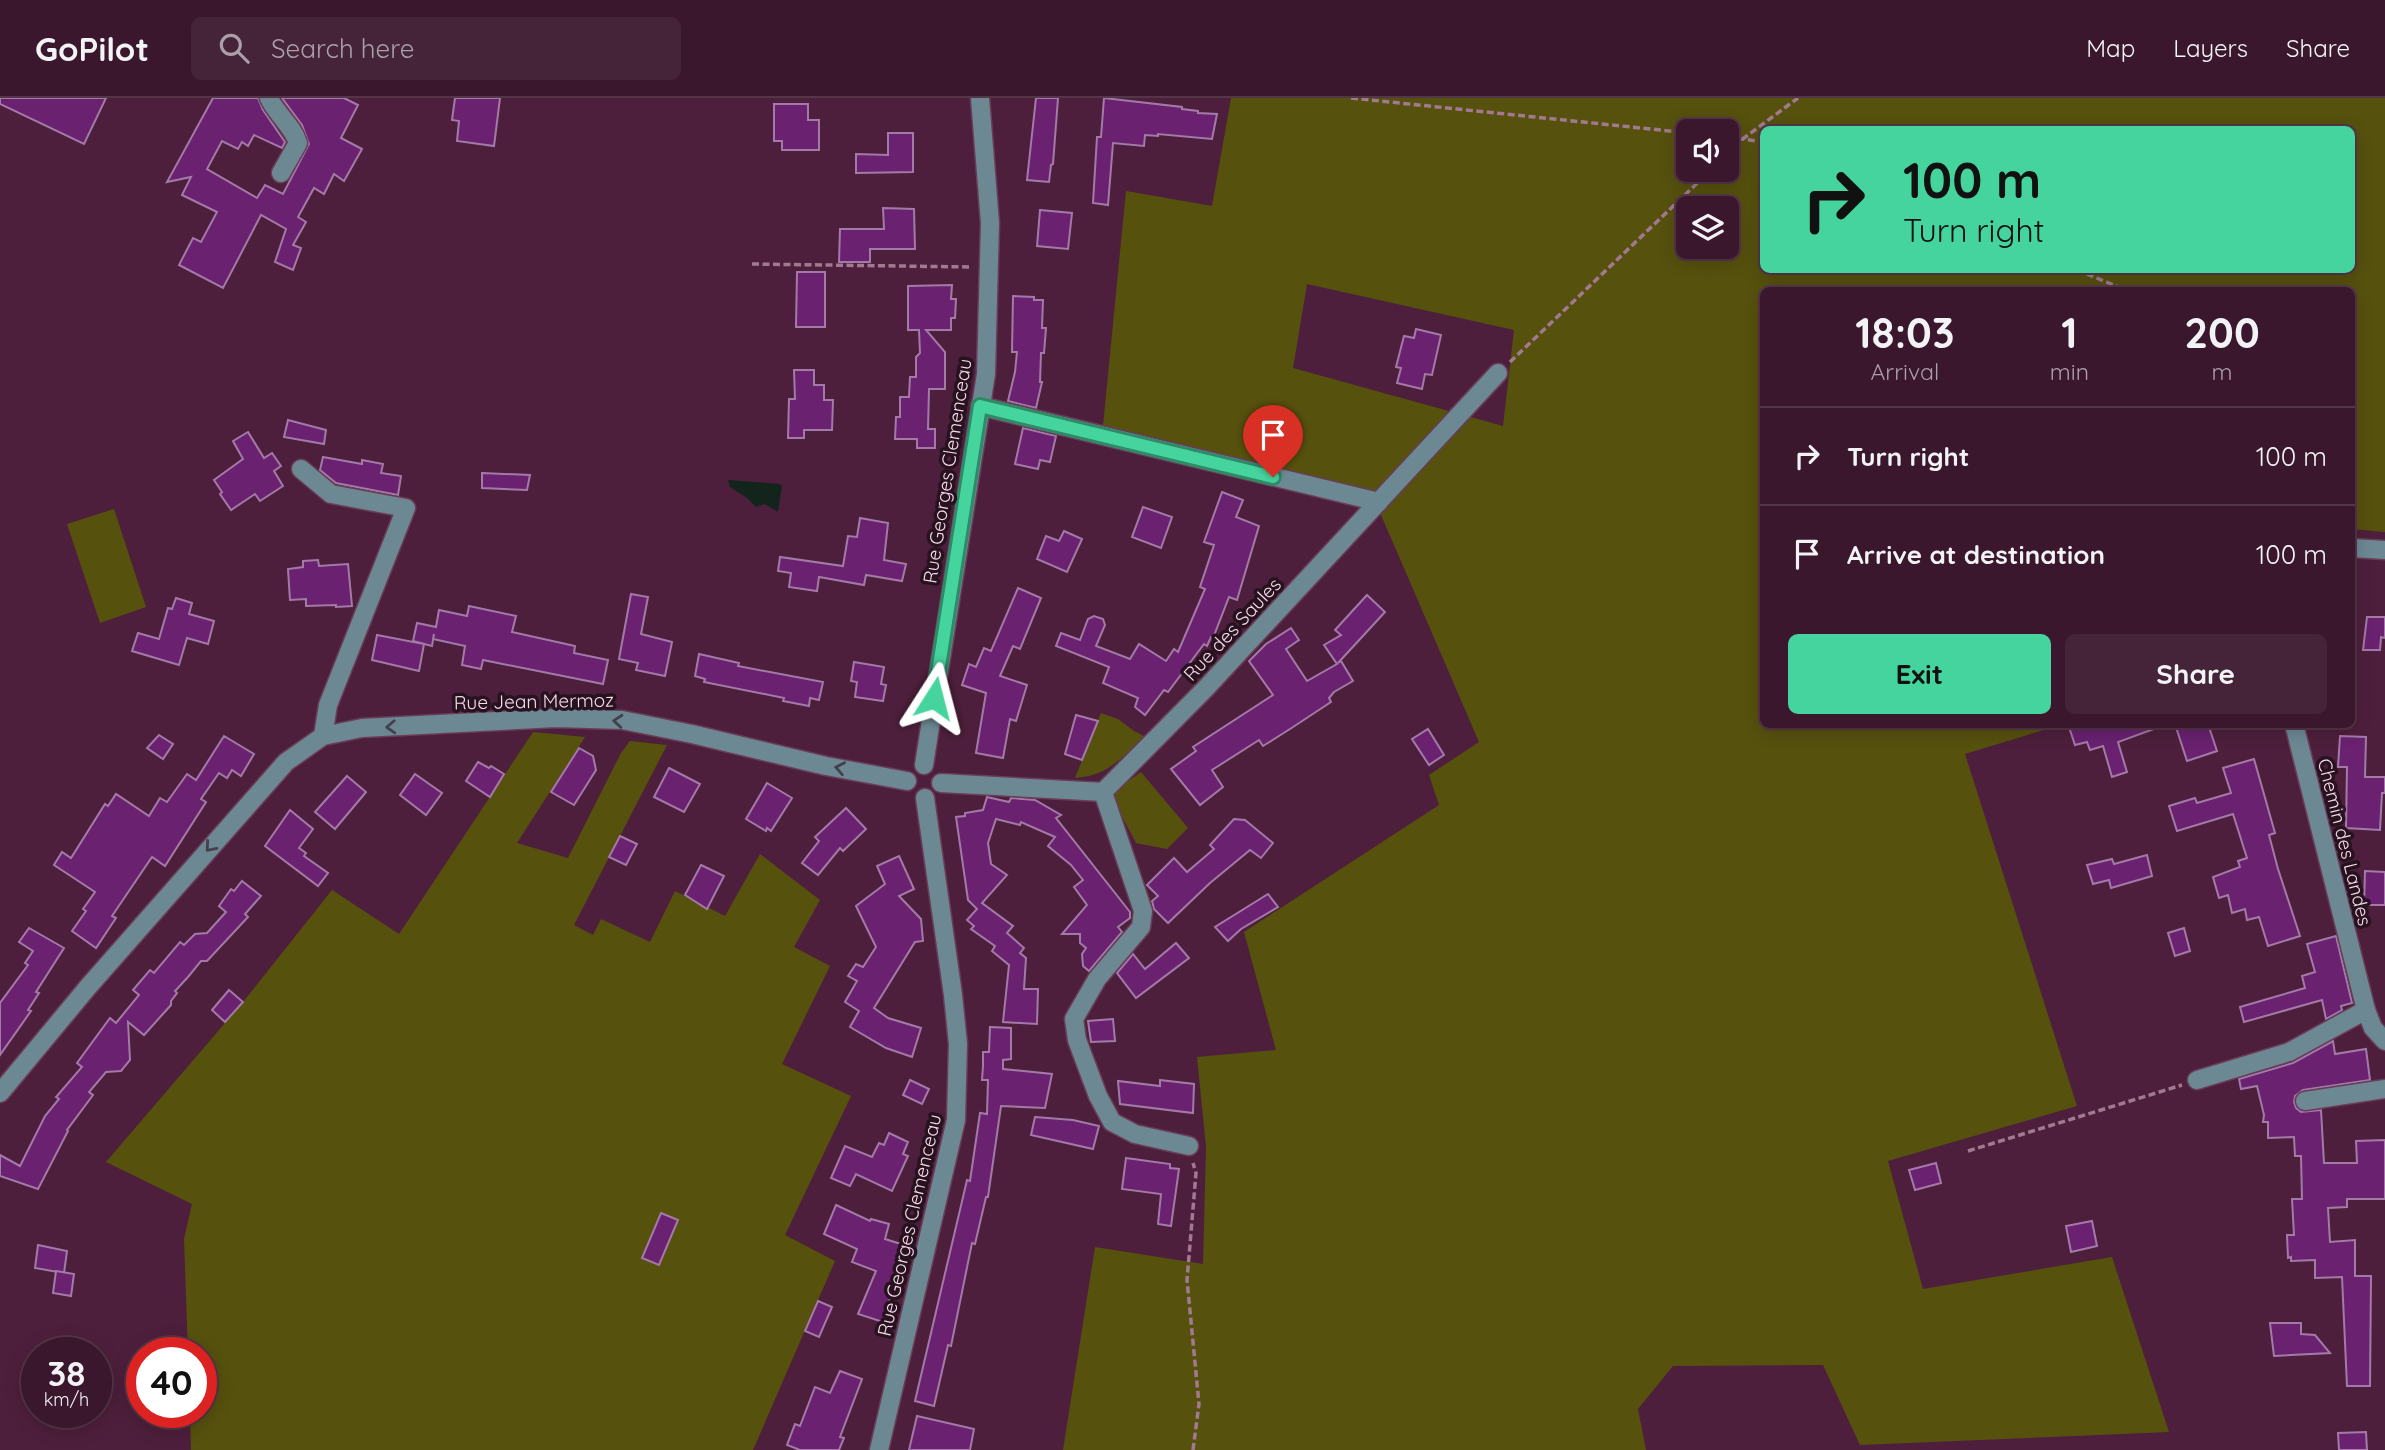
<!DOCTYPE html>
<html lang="en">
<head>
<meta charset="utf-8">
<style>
  body { margin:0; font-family:Quicksand,sans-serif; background:#452439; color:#f1f3f6; height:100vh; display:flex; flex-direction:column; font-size:26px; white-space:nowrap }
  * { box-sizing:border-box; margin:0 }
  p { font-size:23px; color:#ab9faa }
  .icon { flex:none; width:38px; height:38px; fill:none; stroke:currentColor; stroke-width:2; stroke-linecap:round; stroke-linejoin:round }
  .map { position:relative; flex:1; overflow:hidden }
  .details { position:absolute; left:1760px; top:189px; width:595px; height:441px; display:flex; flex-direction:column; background:#3a172d; border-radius:10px; box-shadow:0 4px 18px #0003,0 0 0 2px #543649 }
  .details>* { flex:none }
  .top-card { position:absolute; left:1760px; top:28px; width:595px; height:147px; border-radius:10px; box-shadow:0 4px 18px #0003,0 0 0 2px #543649; background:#46d49e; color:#111; overflow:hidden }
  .controls { position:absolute; left:1676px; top:21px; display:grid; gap:14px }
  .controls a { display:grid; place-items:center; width:63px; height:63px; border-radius:10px; background:#3a172d; box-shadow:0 4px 18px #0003,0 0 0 2px #543649; font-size:35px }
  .speed { position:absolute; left:21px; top:1239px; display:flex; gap:14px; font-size:35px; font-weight:700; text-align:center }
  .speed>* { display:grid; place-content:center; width:91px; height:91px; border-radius:50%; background:#3a172d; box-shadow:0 4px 18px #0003,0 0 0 2px #543649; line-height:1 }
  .speed small { font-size:18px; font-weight:400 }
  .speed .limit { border:10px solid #d22; background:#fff; color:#111 }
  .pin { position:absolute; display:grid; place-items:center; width:60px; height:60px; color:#fff; margin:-72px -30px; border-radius:50% 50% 50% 0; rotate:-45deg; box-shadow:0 0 7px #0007 }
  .pin .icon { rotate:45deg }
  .me { position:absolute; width:77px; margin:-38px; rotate:9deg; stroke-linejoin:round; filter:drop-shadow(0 0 5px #0008) }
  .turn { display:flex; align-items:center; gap:24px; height:147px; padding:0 28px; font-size:32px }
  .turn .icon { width:91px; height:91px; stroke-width:2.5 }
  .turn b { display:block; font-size:49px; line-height:60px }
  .eta { display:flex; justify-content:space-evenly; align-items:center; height:119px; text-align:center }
  .eta b { font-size:42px; font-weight:700; line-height:49px }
  .button { display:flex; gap:14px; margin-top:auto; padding:14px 28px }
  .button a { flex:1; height:80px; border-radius:10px; background:#46d49e; color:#111; font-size:28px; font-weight:700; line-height:80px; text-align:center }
  .button a+a { background:#452439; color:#f1f3f6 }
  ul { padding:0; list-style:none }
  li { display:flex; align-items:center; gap:21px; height:98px; padding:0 28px; border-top:2px solid #543649 }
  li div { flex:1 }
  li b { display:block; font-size:26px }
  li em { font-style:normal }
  header { display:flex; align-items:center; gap:42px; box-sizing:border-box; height:98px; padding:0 35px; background:#3a172d; border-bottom:2px solid #543649 }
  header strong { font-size:33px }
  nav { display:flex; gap:38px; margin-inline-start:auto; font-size:24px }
  .search { width:490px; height:63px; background:#452439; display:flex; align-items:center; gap:18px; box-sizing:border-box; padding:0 24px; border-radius:10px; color:#ab9faa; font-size:26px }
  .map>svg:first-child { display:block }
  .green { fill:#57510e; fill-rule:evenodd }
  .water { fill:#12241c }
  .building { fill:#692170; stroke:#a37aa7; stroke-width:2 }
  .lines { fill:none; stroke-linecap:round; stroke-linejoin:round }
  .minor-casing { stroke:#693d58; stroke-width:21 }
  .path { stroke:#a17a91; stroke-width:3.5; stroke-dasharray:7 3.5; stroke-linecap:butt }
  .minor { stroke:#6c8893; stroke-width:18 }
  .oneway { stroke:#43414d }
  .route-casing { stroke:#2e8a67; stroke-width:18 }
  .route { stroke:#46d49e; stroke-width:12 }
  .labels { text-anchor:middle; stroke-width:7; stroke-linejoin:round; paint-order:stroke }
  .street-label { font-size:19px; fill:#f9daeb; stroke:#27121f }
</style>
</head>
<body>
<header>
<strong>GoPilot</strong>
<div class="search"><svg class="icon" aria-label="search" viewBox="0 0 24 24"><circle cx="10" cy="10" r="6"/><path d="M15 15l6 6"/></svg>Search here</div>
<nav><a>Map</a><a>Layers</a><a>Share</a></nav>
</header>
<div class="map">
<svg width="2385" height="1352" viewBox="0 0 2385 1352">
  <rect width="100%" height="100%" fill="#4e1f3c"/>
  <g class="green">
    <path d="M1231,0H2385V434L2352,431V192H1764V626L2060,627L1965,656L2077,1008L1888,1063L1923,1191L2112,1159L2169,1334L1860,1347L1823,1267L1673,1268L1638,1311L1646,1352H1063L1095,1149L1203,1166L1206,1049L1197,959L1276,952L1244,834L1439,707L1429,677L1479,644L1372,396L1165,342L1103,328L1126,93L1212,108ZM1764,32H2352V172H1764ZM1689,33H1727V72H1689ZM1689,110H1727V149H1689ZM1307,186L1514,232L1503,328L1293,270Z"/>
    <polygon points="114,411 146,509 100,525 67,426"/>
    <path d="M1101,615L1118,621L1134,633L1144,638C1123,659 1108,678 1075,680Z"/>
    <polygon points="533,634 585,639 517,745 568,760 621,655 630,643 667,647 574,827 593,837 601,821 650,844 675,793 725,818 760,756 820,802 794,849 830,868 782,966 851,998 785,1137 835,1163 753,1352 191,1352 190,1314 201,1314 201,1255 188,1255 184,1141 192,1106 106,1064 243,904 332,792 399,836"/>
    <polygon points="1141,674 1188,730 1167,751 1136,745 1110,696"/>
  </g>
  <polygon class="water" points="728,382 780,386 782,388 778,414 765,406 756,409 747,400 730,389"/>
  <g class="building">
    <polygon points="0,0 106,0 84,46 0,6"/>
    <polygon points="213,0 258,0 263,12 285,44 282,50 254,37 248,48 242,44 238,51 222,43 207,71 257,100 265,87 283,96 309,46 302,27 282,0 344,0 358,7 341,40 362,51 344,83 334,76 324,96 314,90 298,119 306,124 293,147 301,150 293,172 275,164 286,131 261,117 223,190 179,167 193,140 201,144 217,114 182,97 191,79 167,84"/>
    <polygon points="455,0 500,0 494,48 457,43 459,23 452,22"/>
    <polygon points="1036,0 1058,0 1053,66 1051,67 1049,84 1027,82"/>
    <polygon points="1104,0 1182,9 1182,11 1198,13 1198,15 1217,16 1212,41 1158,36 1158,38 1145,37 1144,48 1113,45 1108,107 1093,105 1097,39 1101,39"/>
    <polygon points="774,6 808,6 808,22 819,22 819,52 782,52 782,43 774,43"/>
    <polygon points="888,35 913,35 913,74 856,75 856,56 888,57"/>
    <polygon points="883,110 914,111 915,151 870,151 870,164 839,164 840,131 884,131"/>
    <polygon points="1040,112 1072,115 1068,151 1037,148"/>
    <polygon points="797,174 825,174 825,229 796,229"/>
    <polygon points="952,187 951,201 956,201 955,220 951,220 951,232 926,232 945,254 945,291 929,291 928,331 935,331 935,350 917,350 917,341 895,341 896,319 900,319 900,299 909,299 910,279 916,279 916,259 920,255 919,232 908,232 908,188"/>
    <polygon points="1013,198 1034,199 1034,202 1043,202 1042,230 1046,230 1044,255 1041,255 1040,284 1042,284 1036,310 1008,303 1015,274 1017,254 1012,254"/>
    <polygon points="1416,231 1441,237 1432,277 1425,276 1422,291 1397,285 1401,270 1396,269 1404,238 1414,240"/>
    <polygon points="794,272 814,272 814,287 824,287 824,302 833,302 832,332 804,332 804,340 788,340 789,301 795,301"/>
    <polygon points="288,322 326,332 324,346 284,339"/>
    <polygon points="1023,330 1056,338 1050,364 1040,362 1038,371 1015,366"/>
    <polygon points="248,334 264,360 272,355 281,368 274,373 283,388 260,403 255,396 231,412 220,396 222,394 214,382 243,361 233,343"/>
    <polygon points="323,359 362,366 362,362 383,366 381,375 401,378 398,397 336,385 320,372"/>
    <polygon points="482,375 530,377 527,392 482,390"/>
    <polygon points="1222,394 1243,402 1236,419 1259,428 1237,502 1229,499 1213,540 1211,539 1207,548 1204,546 1168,594 1164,592 1145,617 1135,609 1138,600 1103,585 1109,569 1056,548 1061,535 1080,542 1088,521 1094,518 1103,521 1105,527 1096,548 1130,561 1139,546 1166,563 1174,551 1178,554 1205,491 1200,489 1214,447 1204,444"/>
    <polygon points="1143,409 1172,419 1161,450 1132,439"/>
    <polygon points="860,420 888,425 884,462 906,466 902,483 866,477 864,487 819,479 817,493 789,489 791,475 778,473 780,459 843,468 848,438 857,439"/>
    <polygon points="1064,433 1082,441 1067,474 1037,461 1046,438 1059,443"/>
    <polygon points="318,462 319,468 348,466 352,508 336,509 336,507 306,508 306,501 290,502 288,471 303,469 303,463"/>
    <polygon points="1018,490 1041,500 1020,551 1013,548 1000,578 1027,587 1016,623 1010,621 1003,660 976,655 986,595 962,587 969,566 976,569 984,550 991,553"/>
    <polygon points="631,496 648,499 641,536 672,544 665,578 636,572 638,565 619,561"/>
    <polygon points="1367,497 1385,514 1338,565 1341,563 1353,583 1334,594 1329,600 1331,604 1290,631 1263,648 1259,642 1212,672 1223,689 1200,707 1171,671 1196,653 1193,649 1273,597 1249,563 1266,546 1291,530 1299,542 1286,551 1307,583 1337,566 1324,547 1341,537 1335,532"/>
    <polygon points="176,500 192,505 189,516 214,523 208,546 187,540 179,567 132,553 138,535 159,541 168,510 172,511"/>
    <polygon points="469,508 516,518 512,534 575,548 574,555 608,562 603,586 483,562 481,571 462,567 465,548 433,541 434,536 432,548 413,543 417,525 436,529 439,512 467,518"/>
    <polygon points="2367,519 2385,519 2385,540 2381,539 2380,552 2363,552"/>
    <polygon points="377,537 424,546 419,573 372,562"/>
    <polygon points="699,556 739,565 738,568 823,584 819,602 810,600 809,608 783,603 784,600 704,584 705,581 695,578"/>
    <polygon points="854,564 884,569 881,586 886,587 883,603 855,599 857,584 851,583"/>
    <polygon points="1076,617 1098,623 1082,662 1065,656"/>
    <polygon points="2068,626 2162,626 2162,628 2118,644 2127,674 2112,679 2103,648 2090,652 2087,644 2075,647"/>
    <polygon points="2175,626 2208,626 2217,653 2187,663"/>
    <polygon points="1428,631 1444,657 1429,667 1412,641"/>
    <polygon points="159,637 173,646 163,661 147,650"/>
    <polygon points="224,638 254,656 241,678 232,672 227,680 219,675 201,701 206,704 165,768 152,759 112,818 116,820 96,850 72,833 86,813 83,811 95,794 54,767 62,754 71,760 105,706 108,708 116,696 149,718 160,700 167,704 187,676 196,682"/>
    <polygon points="2340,638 2366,639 2365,679 2385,679 2385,695 2382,695 2380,732 2346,730 2347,669 2338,669"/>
    <polygon points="579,650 593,658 596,672 574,707 551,694"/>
    <polygon points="2254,661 2275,735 2269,737 2278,771 2300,838 2268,848 2259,819 2247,822 2245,811 2232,815 2228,797 2219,800 2213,779 2240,769 2238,763 2247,760 2233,716 2177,733 2169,708 2195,700 2197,705 2231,695 2223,670"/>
    <polygon points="478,664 489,670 491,668 504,676 490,699 466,683"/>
    <polygon points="669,670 700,686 684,714 654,699"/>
    <polygon points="415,676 442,695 426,717 400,697"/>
    <polygon points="347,678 366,694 335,731 315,714"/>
    <polygon points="767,685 792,700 771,733 767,730 766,733 746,721"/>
    <polygon points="987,699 1009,704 1011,700 1035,702 1061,717 1056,720 1130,814 1130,820 1118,829 1122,834 1089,873 1083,868 1082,856 1086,850 1080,845 1080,836 1062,836 1087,807 1074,789 1083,782 1071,767 1048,748 1055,739 1021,724 1020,727 996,721 988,745 991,766 1007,777 982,805 1013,828 1007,835 1024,850 1020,855 1026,860 1024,891 1038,891 1037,926 1003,924 1009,867 992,853 995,848 971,831 974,828 967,822 977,811 968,802 956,719 965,718 965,715 983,712"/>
    <polygon points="846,710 866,731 843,753 840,750 818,777 802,765 819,743 815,739"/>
    <polygon points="290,712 313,731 299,750 306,755 304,758 328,775 318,788 265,748"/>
    <polygon points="1234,721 1245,722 1273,745 1261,760 1250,752 1210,785 1168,825 1154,811 1152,803 1158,798 1147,787 1174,760 1187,774 1214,751 1210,747"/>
    <polygon points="620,738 637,746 626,767 609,759"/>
    <polygon points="2147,757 2152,778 2111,790 2109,782 2093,786 2087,767 2112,761 2114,766"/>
    <polygon points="899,758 914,791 899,798 921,821 923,843 915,844 874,910 888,920 921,930 912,959 886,950 850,929 859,913 845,904 857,883 848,878 856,866 863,869 876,849 856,808 885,786 877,768"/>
    <polygon points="701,767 724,778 707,811 685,797"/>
    <polygon points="2365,773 2385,774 2385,807 2364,807"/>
    <polygon points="242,783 261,798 245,816 248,819 207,863 201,863 188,879 175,893 177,895 171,903 171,907 144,937 128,924 130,962 121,973 106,974 89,994 93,997 67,1032 68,1033 38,1091 0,1078 0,1057 20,1068 45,1018 59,1001 56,999 82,969 77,965 110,920 116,925 139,897 133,892 150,872 154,875 180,844 184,847 195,836 207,835 226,814 219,808 231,791 234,793"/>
    <polygon points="1268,796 1278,809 1241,831 1228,843 1215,829"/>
    <polygon points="29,830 64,850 36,894 39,895 28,912 31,913 0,957 0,905 28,867 25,865 33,853 19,844"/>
    <polygon points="2184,830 2190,853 2175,858 2168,835"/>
    <polygon points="2336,838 2352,905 2341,908 2342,912 2326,921 2322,902 2244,924 2240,909 2305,890 2302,878 2315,874 2307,846"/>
    <polygon points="1176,845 1189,860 1136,900 1117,875 1133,856 1145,871"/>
    <polygon points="229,892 243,904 225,924 212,912"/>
    <polygon points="1113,921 1115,943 1091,944 1088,923"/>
    <polygon points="990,929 1011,930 1011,961 1003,962 1003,971 1052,976 1045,1010 1001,1008 988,1099 986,1099 975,1146 972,1145 951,1248 948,1247 934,1308 915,1303 967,1082 970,1083 980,1015 987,1016 988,982 982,982 983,968 983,954 989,954"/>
    <polygon points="2333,943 2335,956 2366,951 2370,982 2303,992 2295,998 2294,1004 2296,1010 2301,1014 2321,1012 2324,1065 2357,1065 2356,1043 2385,1042 2385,1101 2347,1101 2347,1109 2328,1110 2330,1144 2355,1142 2355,1178 2371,1178 2370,1288 2347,1288 2342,1179 2315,1180 2315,1162 2291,1163 2291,1159 2288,1160 2287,1137 2294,1137 2292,1101 2302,1101 2301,1058 2295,1058 2294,1039 2268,1040 2268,1024 2263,1024 2264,1017 2257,988 2241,991 2239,981 2293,965"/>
    <polygon points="910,982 929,991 922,1006 903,997"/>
    <polygon points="1160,982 1194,986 1193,1015 1120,1006 1118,983 1160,988"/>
    <polygon points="1035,1019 1073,1022 1099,1028 1093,1051 1031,1037"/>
    <polygon points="889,1035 908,1044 903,1056 908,1058 892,1093 856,1076 850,1088 831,1080 845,1048 872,1059 879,1045 884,1047"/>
    <polygon points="1126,1060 1170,1066 1170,1070 1179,1071 1171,1128 1158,1126 1161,1096 1122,1091"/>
    <polygon points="1936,1065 1941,1085 1915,1092 1909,1072"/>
    <polygon points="836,1107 870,1123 871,1121 889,1126 885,1141 904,1147 888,1193 892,1194 883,1224 858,1216 876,1173 852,1164 857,1151 824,1136"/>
    <polygon points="661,1115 678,1122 659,1167 642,1160"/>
    <polygon points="2092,1123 2097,1148 2071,1154 2066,1128"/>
    <polygon points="38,1147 67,1153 64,1175 35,1170"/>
    <polygon points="56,1173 74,1176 71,1198 53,1195"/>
    <polygon points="818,1203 832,1209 819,1239 805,1233"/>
    <polygon points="2270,1225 2301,1225 2301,1236 2315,1237 2330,1255 2274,1258"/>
    <polygon points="840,1273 862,1281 840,1339 844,1340 839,1352 800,1352 787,1347 795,1326 800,1328 815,1289 830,1295"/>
    <polygon points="917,1318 974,1331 970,1352 909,1352"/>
    <polygon points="2366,1334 2367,1352 2339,1352 2338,1335"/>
  </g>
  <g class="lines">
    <defs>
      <g id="minor">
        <path d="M269,0C276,16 293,28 298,45L281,75"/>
        <polyline points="980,308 1379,404"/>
        <polyline points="301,371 331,396 406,410 328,607 323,638"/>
        <polyline points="2352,450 2385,452"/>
        <polyline points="2294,626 2366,912 2373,930 2385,943"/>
        <polyline points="924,667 986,276 990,125 980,0"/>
        <polyline points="941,685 1103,694 1206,590 1498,275"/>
        <polyline points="1103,694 1143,813 1141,829 1097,881 1074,921 1077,942 1098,998 1112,1024 1135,1036 1189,1048"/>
        <polyline points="2197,982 2289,954 2366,912"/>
        <polyline points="0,995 88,889 286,664 323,638 362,630 556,620 622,622 692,636 826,668 907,683"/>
        <polyline points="2305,1003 2385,991"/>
        <polyline points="879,1352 956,1022 958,946 953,897 925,700"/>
      </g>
    </defs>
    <use href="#minor" class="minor-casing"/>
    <g class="path">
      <polyline points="1351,0 1689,35"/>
      <polyline points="1727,39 1764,44"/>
      <polyline points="1727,56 1744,40 1798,0"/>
      <polyline points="752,166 972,169"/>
      <polyline points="2077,172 2126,192"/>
      <polyline points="1510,264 1711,72"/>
      <polyline points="1968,1053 2182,987"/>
      <polyline points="1193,1352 1199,1306 1187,1182 1196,1075 1193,1065"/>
    </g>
    <use href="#minor" class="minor"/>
  </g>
  <defs><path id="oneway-chevron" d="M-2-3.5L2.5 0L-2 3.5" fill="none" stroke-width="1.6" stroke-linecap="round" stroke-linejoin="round" transform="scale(1.75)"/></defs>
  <g class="oneway">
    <use href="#oneway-chevron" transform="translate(618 623) rotate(-175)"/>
    <use href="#oneway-chevron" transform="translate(391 629) rotate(177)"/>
    <use href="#oneway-chevron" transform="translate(840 670) rotate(-169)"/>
    <use href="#oneway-chevron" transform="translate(210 749) rotate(131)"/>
  </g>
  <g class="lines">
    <defs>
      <polyline id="route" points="934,600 980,308 1273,379"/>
    </defs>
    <use href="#route" class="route-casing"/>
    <use href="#route" class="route"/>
  </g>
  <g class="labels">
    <g class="street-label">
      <text transform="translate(947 373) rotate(-81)" y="7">Rue Georges Clemenceau</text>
      <text transform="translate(1232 531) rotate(-47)" y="7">Rue des Saules</text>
      <text transform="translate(534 603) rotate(-1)" y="7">Rue Jean Mermoz</text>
      <text transform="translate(2345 744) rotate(76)" y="7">Chemin des Landes</text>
      <text transform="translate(909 1127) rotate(-77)" y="7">Rue Georges Clemenceau</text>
    </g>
  </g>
</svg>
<div class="controls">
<a><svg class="icon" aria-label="sound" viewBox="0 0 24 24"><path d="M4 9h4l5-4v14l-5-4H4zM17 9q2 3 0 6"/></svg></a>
<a><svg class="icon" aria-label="layers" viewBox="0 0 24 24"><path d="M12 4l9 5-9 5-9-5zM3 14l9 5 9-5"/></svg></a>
</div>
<div class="speed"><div>38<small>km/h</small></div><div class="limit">40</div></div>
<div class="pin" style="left:1273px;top:379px;background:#d93025"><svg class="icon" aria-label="arrive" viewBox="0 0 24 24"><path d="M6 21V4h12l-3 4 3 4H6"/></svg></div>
<svg class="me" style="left:934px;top:600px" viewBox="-20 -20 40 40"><path d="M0-17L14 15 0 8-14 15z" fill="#46d49e" stroke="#fff" stroke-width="4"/></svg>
<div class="top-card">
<div class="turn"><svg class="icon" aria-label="right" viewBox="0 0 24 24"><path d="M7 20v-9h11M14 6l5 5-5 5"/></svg><div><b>100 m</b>Turn right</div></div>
</div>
<section class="details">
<div class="eta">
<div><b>18:03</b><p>Arrival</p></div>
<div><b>1</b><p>min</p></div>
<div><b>200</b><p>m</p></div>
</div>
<ul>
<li><svg class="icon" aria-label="right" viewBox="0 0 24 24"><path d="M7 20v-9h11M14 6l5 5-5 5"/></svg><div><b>Turn right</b></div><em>100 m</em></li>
<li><svg class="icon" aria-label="arrive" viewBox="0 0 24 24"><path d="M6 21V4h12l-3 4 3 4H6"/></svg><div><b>Arrive at destination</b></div><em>100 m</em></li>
</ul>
<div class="button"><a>Exit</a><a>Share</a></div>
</section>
</div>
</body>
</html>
